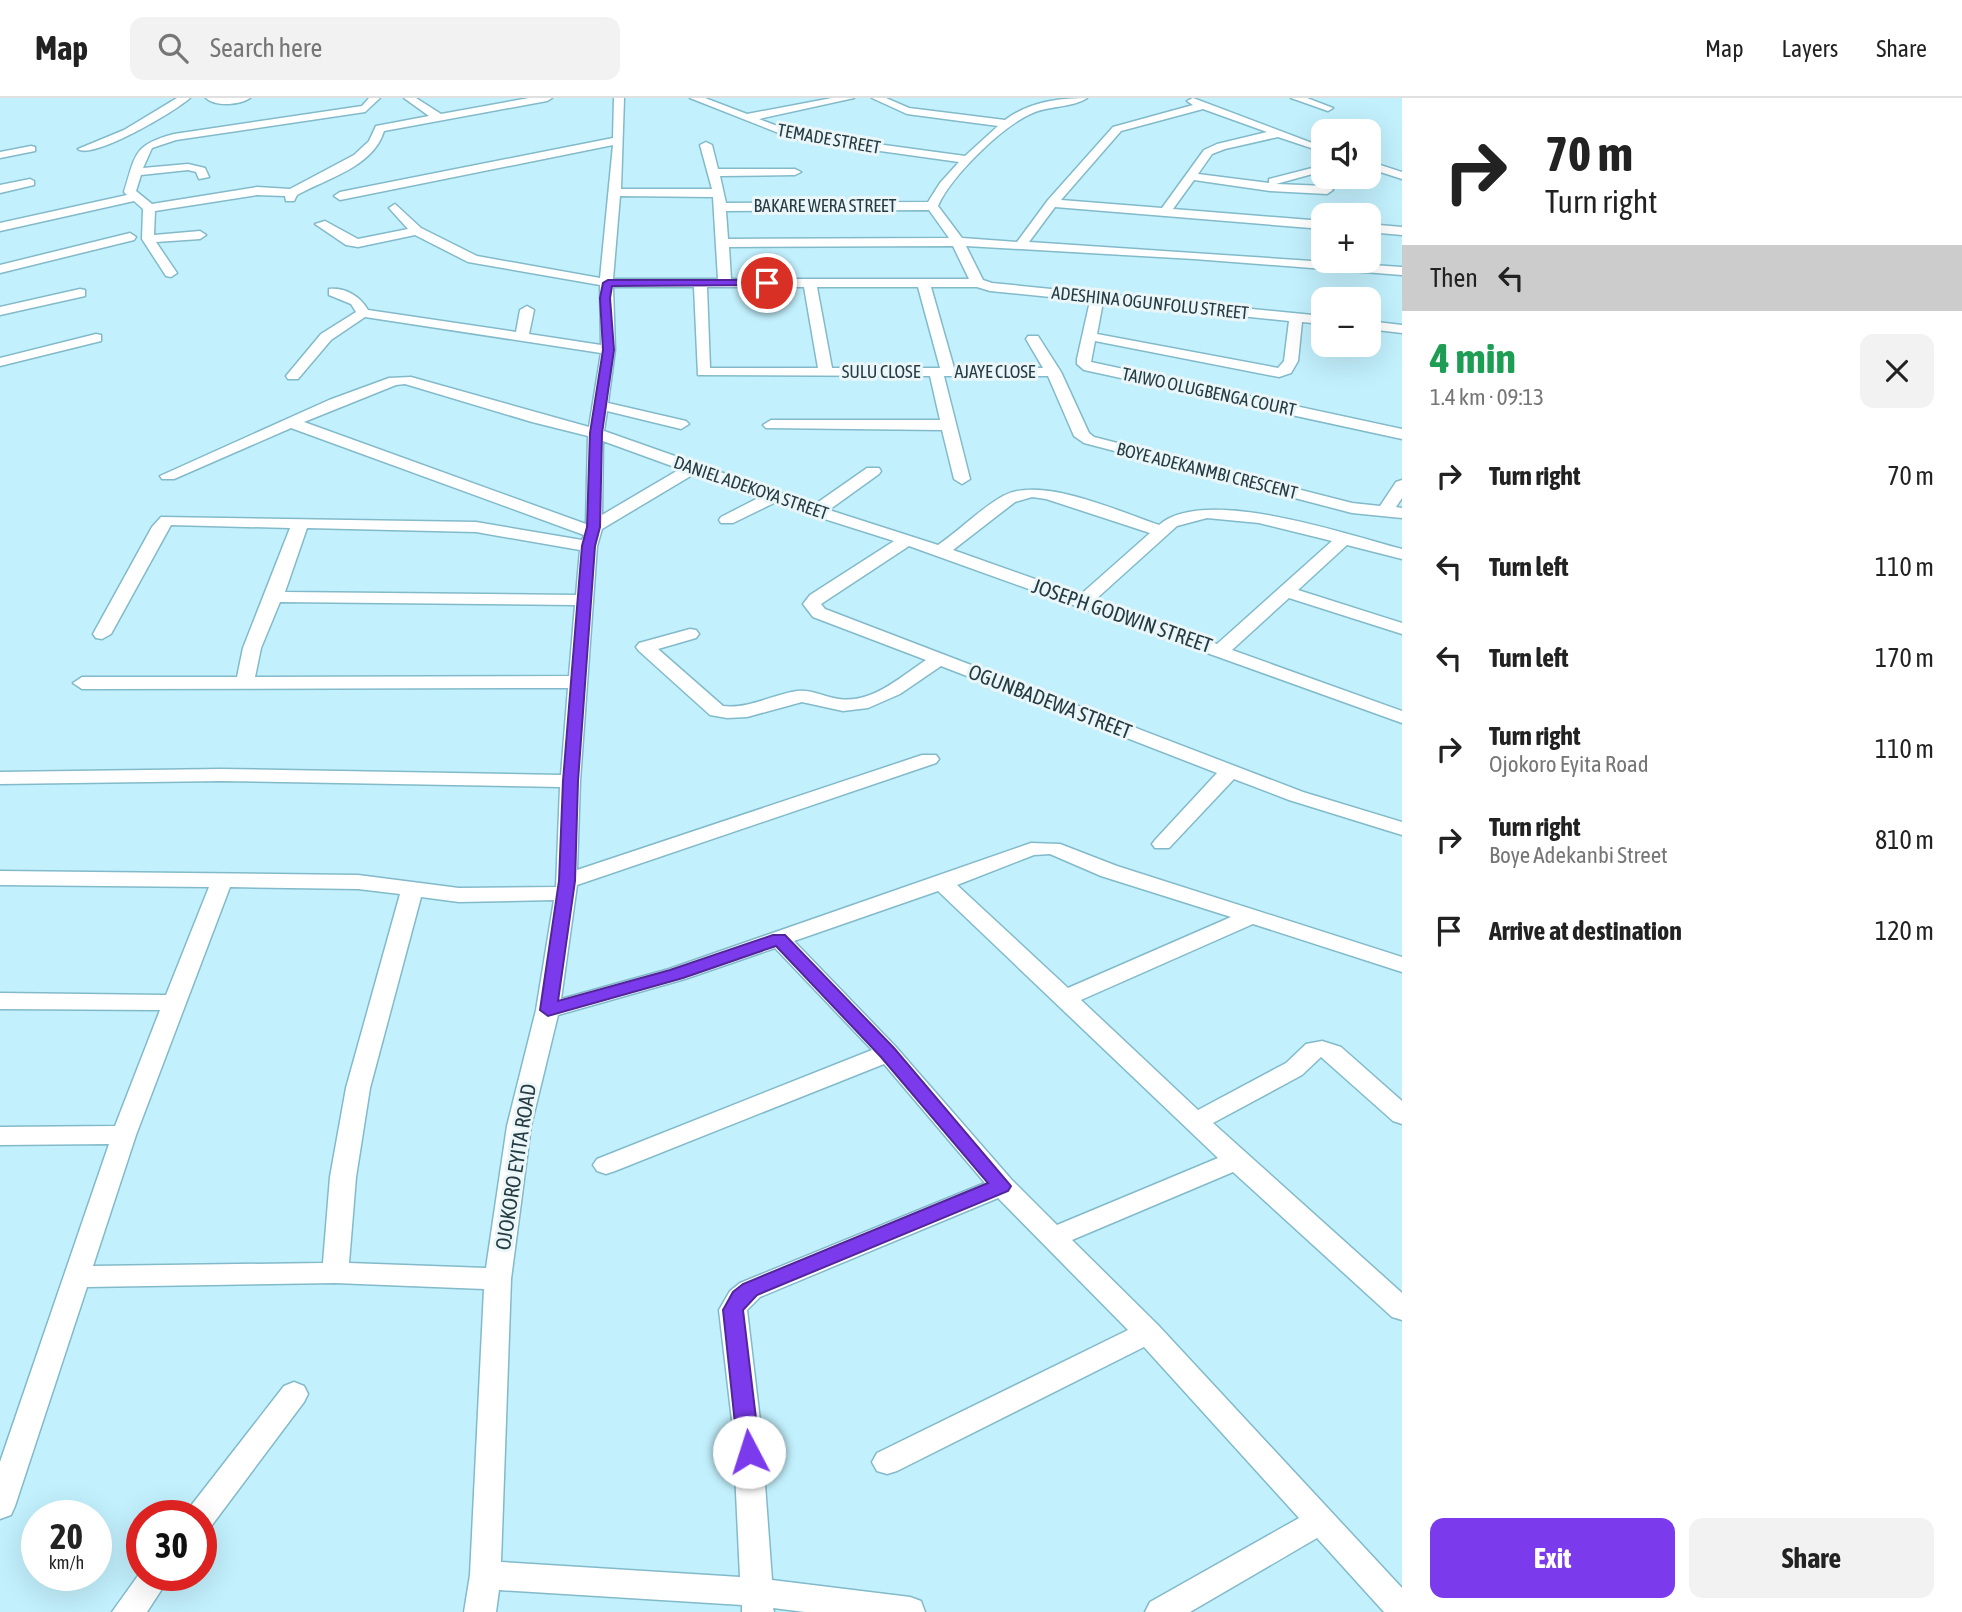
<!DOCTYPE html>
<html lang="en">
<head>
<meta charset="utf-8">
<style>
  body { margin:0; font-family:"Asap Condensed",sans-serif; background:#f2f2f2; color:#222; height:100vh; display:flex; flex-direction:column; font-size:26px; white-space:nowrap }
  * { box-sizing:border-box; margin:0 }
  p { font-size:23px; color:#767676 }
  .icon { flex:none; width:38px; height:38px; fill:none; stroke:currentColor; stroke-width:2; stroke-linecap:round; stroke-linejoin:round }
  .map { position:relative; flex:1; overflow:hidden }
  .sheet { display:flex; flex-direction:column; background:#fff; width:560px }
  .sheet>* { flex:none }
  .guide { background:#fff; color:#222; overflow:hidden }
  .buttons { position:absolute; left:1311px; top:21px; display:grid; gap:14px }
  .buttons a { display:grid; place-items:center; width:70px; height:70px; border-radius:14px; background:#fff; box-shadow:0 7px 28px #0002; font-size:35px }
  .speed { position:absolute; left:21px; top:1402px; display:flex; gap:14px; font-size:35px; font-weight:700; text-align:center }
  .speed>* { display:grid; place-content:center; width:91px; height:91px; border-radius:50%; background:#fff; box-shadow:0 7px 28px #0002; line-height:1 }
  .speed small { font-size:18px; font-weight:400 }
  .speed .limit { border:10px solid #d22; background:#fff; color:#111 }
  .pin { position:absolute; display:grid; place-items:center; width:60px; height:60px; color:#fff; margin:-30px; border:4px solid #fff; border-radius:50%; box-shadow:0 2px 7px #0007 }
  .me { position:absolute; width:77px; margin:-38px; rotate:355deg; stroke-linejoin:round; filter:drop-shadow(0 0 5px #0008) }
  .turn { display:flex; align-items:center; gap:24px; height:147px; padding:0 28px; font-size:32px }
  .turn .icon { width:91px; height:91px; stroke-width:2.5 }
  .turn b { display:block; font-size:49px; line-height:60px }
  .then { display:flex; align-items:center; height:66px; padding:0 28px; background:#0003; gap:14px; font-size:26px }
  .round { display:grid; place-items:center; flex:none; width:74px; height:74px; border-radius:14px; background:#f2f2f2 }
  .head { display:flex; align-items:center; justify-content:space-between; height:119px; padding:0 28px }
  h1 { font-size:42px; font-weight:700; line-height:52px; color:#1e9e55 }
  .cta { display:flex; gap:14px; margin-top:auto; padding:14px 28px }
  .cta a { flex:1; height:80px; border-radius:14px; background:#7c3aed; color:#fff; font-size:28px; font-weight:700; line-height:80px; text-align:center }
  .cta a+a { background:#f2f2f2; color:#222 }
  ul { padding:0; list-style:none }
  li { display:flex; align-items:center; gap:21px; height:91px; padding:0 28px }
  li div { flex:1 }
  li b { display:block; font-size:26px }
  li em { font-style:normal }
  header { display:flex; align-items:center; gap:42px; box-sizing:border-box; height:98px; padding:0 35px; background:#fff; border-bottom:2px solid #e0e0e0 }
  header strong { font-size:33px }
  nav { display:flex; gap:38px; margin-inline-start:auto; font-size:24px }
  .search { width:490px; height:63px; background:#f2f2f2; display:flex; align-items:center; gap:18px; box-sizing:border-box; padding:0 24px; border-radius:14px; color:#767676; font-size:26px }
  main { display:flex; flex:1; min-height:0 }
  .map>svg:first-child { display:block }
  .lines { fill:none; stroke-linecap:round; stroke-linejoin:round }
  .minor-casing { stroke:#82baca; stroke-width:3 }
  .minor { fill:#fff; fill-rule:evenodd }
  .route { fill:#7c3aed; stroke:#51269a; stroke-width:2 }
  .labels { text-anchor:middle; stroke-width:6; stroke-linejoin:round; paint-order:stroke }
  .far-street-label { font-size:18px; fill:#253c43; stroke:#ebf6f9 }
  .street-label { font-size:21px; fill:#253c43; stroke:#ebf6f9 }
</style>
</head>
<body>
<header>
<strong>Map</strong>
<div class="search"><svg class="icon" aria-label="search" viewBox="0 0 24 24"><circle cx="10" cy="10" r="6"/><path d="M15 15l6 6"/></svg>Search here</div>
<nav><a>Map</a><a>Layers</a><a>Share</a></nav>
</header>
<main>
<div class="map">
<svg width="1402" height="1514" viewBox="0 0 1402 1514">
  <rect width="100%" height="100%" fill="#c2f0fd"/>
  <g class="lines">
    <defs>
      <g id="minor">
        <path d="M177,0H190C176,13 93,62 78,51L124,32Z"/>
        <path d="M206,0H250C240,7 215,9 206,0Z"/>
        <path d="M369,0H380L365,14L176,42L152,50L143,70L188,66L205,70L209,79L199,81L196,74L188,72L141,77L136,93L152,106L257,89L290,91L354,57L369,43L376,28L429,18L404,0H416L441,16L529,0H552L547,3L384,33C373,69 328,80 297,97L294,103H286L285,98L257,97L155,113L154,137L200,133L206,137L200,141L156,144L177,175L171,179L166,178L142,141L143,111L134,103L0,133V125L127,97L124,94C136,56 133,47 174,36L362,8Z"/>
        <path d="M614,0H624L621,91H712L700,47L706,44L712,47L718,71H795L801,74L795,77L720,78L726,105L928,104L940,85L959,64L794,41L690,0H705L747,16L832,0H854L759,21L796,35L965,58L998,28L907,16L872,0H886L909,10L1005,22C1029,4 1058,0 1087,0C1074,9 1051,8 1035,14C1004,26 951,78 938,108L962,140L1017,144L1048,102L1113,29L1193,7L1187,3L1193,0L1320,48L1314,51L1278,39L1225,51L1212,56L1198,76L1269,85V81L1312,70L1316,71V75L1276,86L1327,88L1333,92L1327,96L1270,93L1194,82L1173,111L1323,123V131L1055,109L1029,144L1402,169V177L1194,161L966,148L983,182L992,185L1323,218V226L1302,224L1298,263L1291,275L1279,279L1095,243L1091,264L1402,331V341L1084,272L1077,266V261L1090,203L990,193L977,189H931L954,270H1043L1026,241L1028,238H1038L1061,274L1089,335L1094,339L1352,405L1380,408L1396,384L1402,382V400L1396,409L1402,410V420L1352,415L1084,345L1074,338L1048,278H944L970,381L962,386L954,381L942,332L766,330L763,327L771,322H940L930,278L698,277L694,189H613L615,252L608,305L686,323L689,326L681,331L607,313L604,333L814,407L867,370H879L881,373L879,376L829,412L938,447C959,433 981,410 1003,398C1041,377 1120,414 1159,427C1204,387 1348,437 1402,451V461L1347,447L1298,492L1402,525V536L1289,500L1232,552L1402,613V625L909,448L821,506L825,511L1303,694L1402,724V737L1289,702L1234,681L1169,750H1155L1152,746L1155,742L1217,675L941,568L900,596L868,610L843,613L802,604L747,619L727,620L710,617L639,553L636,549L639,545L690,531L696,532L699,536L696,540L658,551L723,608C749,611 771,597 797,593C811,591 825,599 839,601C872,606 900,579 926,562L813,519L803,506L810,497L894,443L774,405L733,425H721L719,422L721,419L758,400L694,376L602,431L597,448L580,683L577,772L922,657H936L939,661L936,665L577,787L561,901L669,871L1031,745L1060,746L1117,768L1402,859V874L1253,826L1081,902L1198,1012L1286,965L1306,946L1322,943L1341,949L1402,1003V1026L1393,1023L1321,959L1302,977L1213,1025L1402,1195V1222L1392,1219L1233,1074L1072,1142L1158,1227L1402,1490V1514H1384L1317,1440L1190,1514H1145L1150,1504L1299,1420L1144,1249L897,1373L887,1376L877,1373L872,1364L877,1355L1128,1232L998,1100L760,1199L747,1212L761,1331L772,1482L910,1499L921,1503L925,1514H805L773,1510L774,1514H742V1507L499,1492L496,1514H464L470,1477L484,1191L335,1185L87,1189L15,1408L11,1417L0,1421V1364L109,1046L0,1047V1029L115,1028L160,912L0,911V895L166,897L209,789L0,787V773L358,777L459,790L556,789L560,689L221,683L0,686V674L221,671L561,677L568,590L82,591L73,585L82,579H237L243,550L290,430L171,427L111,536L102,541L96,540L93,536L152,429L161,419L476,424L582,442L584,437L291,330L174,381H162L160,378L329,302L389,280L411,279L589,329L601,255L365,219L331,242L298,281H288L286,278L321,236L356,214L351,206L329,197V191C345,189 360,198 368,212L516,234L520,212L527,208L534,212L529,236L601,247L600,187L468,164L415,137L358,149L346,147L315,126L325,123L358,141L408,131L389,110L395,106L421,130L477,158L600,180L613,47L340,102L334,98L340,94L613,40ZM1203,11L1267,34L1217,46L1204,52L1162,110L1061,102L1121,33ZM620,98L713,99L718,181H613ZM929,112L949,140L728,141L726,113ZM953,148L969,181H731L729,149ZM707,189H804L818,270H710ZM817,189H918L940,270H832ZM1103,204L1289,223L1284,263L1278,270L1097,236ZM405,286L532,324L588,338L586,426L304,324L396,287ZM603,343L680,371L602,417ZM1032,399L1046,401L1150,435L1080,497L953,452L1015,404ZM1207,420L1259,425L1332,443L1217,546L1095,502L1177,428ZM307,430L476,434L580,452L576,497L285,494ZM280,504L575,507L569,578L255,579L261,550ZM1050,756L1101,778L1231,819L1068,890L957,787L1034,757ZM230,789L358,791L400,796L346,990L330,1079L323,1165L93,1168L136,1037ZM938,793L1218,1060L1057,1127L1011,1081L896,949L794,843ZM421,799L459,804L554,802L536,912L507,1028L486,1170L349,1165L356,1079L370,990ZM775,850L872,952L597,1061L593,1067L597,1073L606,1076L615,1073L884,966L985,1085L740,1185L730,1193L719,1212L733,1331L740,1479L501,1464L511,1181L531,1028L558,917L685,881Z"/>
        <polygon points="1291,0 1307,0 1333,10 1328,13"/>
        <polygon points="31,48 35,49 35,53 0,60 0,54"/>
        <polygon points="1368,63 1402,74 1402,81 1368,70"/>
        <polygon points="30,81 34,83 34,87 0,95 0,87"/>
        <polygon points="1368,126 1402,129 1402,137 1368,134"/>
        <polygon points="130,135 136,139 134,142 0,175 0,167"/>
        <polygon points="80,191 85,192 85,198 0,217 0,209"/>
        <polygon points="1368,223 1402,227 1402,235 1368,231"/>
        <polygon points="96,236 101,237 101,243 0,268 0,260"/>
        <polygon points="294,1284 304,1288 308,1296 304,1304 212,1427 201,1431 201,1418 186,1418 190,1409 284,1288"/>
        <polygon points="142,1472 142,1477 171,1477 147,1514 112,1514"/>
      </g>
    </defs>
    <use href="#minor" class="minor-casing"/>
    <use href="#minor" class="minor"/>
  </g>
  <polygon class="route" points="767,182 771,183 771,187 612,188 610,200 614,252 602,335 600,429 595,448 578,683 575,783 558,903 670,872 773,837 785,837 894,950 1011,1088 1008,1093 757,1197 743,1212 760,1354 757,1360 749,1363 741,1360 738,1354 723,1212 733,1194 743,1186 988,1085 881,959 776,848 683,880 548,918 540,912 559,783 563,683 582,448 587,429 590,335 603,252 600,200 603,185 608,182"/>
  <g class="labels">
    <g class="far-street-label">
      <text transform="translate(829 41) rotate(10)" y="6">TEMADE STREET</text>
      <text x="825" y="114">BAKARE WERA STREET</text>
      <text transform="translate(1150 205) rotate(6)" y="6">ADESHINA OGUNFOLU STREET</text>
      <text x="881" y="280">SULU CLOSE</text>
      <text x="995" y="280">AJAYE CLOSE</text>
      <text transform="translate(1209 294) rotate(12)" y="6">TAIWO OLUGBENGA COURT</text>
      <text transform="translate(1207 373) rotate(14)" y="6">BOYE ADEKANMBI CRESCENT</text>
      <text transform="translate(751 390) rotate(19)" y="6">DANIEL ADEKOYA STREET</text>
    </g>
    <g class="street-label">
      <text transform="translate(1122 518) rotate(19)" y="7">JOSEPH GODWIN STREET</text>
      <text transform="translate(1050 604) rotate(21)" y="7">OGUNBADEWA STREET</text>
      <text transform="translate(516 1069) rotate(-81)" y="7">OJOKORO EYITA ROAD</text>
    </g>
  </g>
</svg>
<div class="buttons">
<a><svg class="icon" aria-label="sound" viewBox="0 0 24 24"><path d="M4 9h4l5-4v14l-5-4H4zM17 9q2 3 0 6"/></svg></a>
<a>+</a>
<a>−</a>
</div>
<div class="speed"><div>20<small>km/h</small></div><div class="limit">30</div></div>
<div class="pin" style="left:767px;top:185px;background:#d93025"><svg class="icon" aria-label="arrive" viewBox="0 0 24 24"><path d="M6 21V4h12l-3 4 3 4H6"/></svg></div>
<svg class="me" style="left:749px;top:1354px" viewBox="-20 -20 40 40"><circle r="19" fill="#fff"/><path d="M0-13L10 11 0 6-10 11z" fill="#7c3aed"/></svg>
</div>
<section class="sheet">
<div class="guide">
<div class="turn"><svg class="icon" aria-label="right" viewBox="0 0 24 24"><path d="M7 20v-9h11M14 6l5 5-5 5"/></svg><div><b>70 m</b>Turn right</div></div>
<div class="then">Then<svg class="icon" aria-label="left" viewBox="0 0 24 24"><path d="M17 20v-9H6M10 6l-5 5 5 5"/></svg></div>
</div>
<div class="head"><div><h1>4 min</h1><p>1.4 km · 09:13</p></div><a class="round"><svg class="icon" aria-label="close" viewBox="0 0 24 24"><path d="M6 6l12 12M18 6L6 18"/></svg></a></div>
<ul>
<li><svg class="icon" aria-label="right" viewBox="0 0 24 24"><path d="M7 20v-9h11M14 6l5 5-5 5"/></svg><div><b>Turn right</b></div><em>70 m</em></li>
<li><svg class="icon" aria-label="left" viewBox="0 0 24 24"><path d="M17 20v-9H6M10 6l-5 5 5 5"/></svg><div><b>Turn left</b></div><em>110 m</em></li>
<li><svg class="icon" aria-label="left" viewBox="0 0 24 24"><path d="M17 20v-9H6M10 6l-5 5 5 5"/></svg><div><b>Turn left</b></div><em>170 m</em></li>
<li><svg class="icon" aria-label="right" viewBox="0 0 24 24"><path d="M7 20v-9h11M14 6l5 5-5 5"/></svg><div><b>Turn right</b><p>Ojokoro Eyita Road</p></div><em>110 m</em></li>
<li><svg class="icon" aria-label="right" viewBox="0 0 24 24"><path d="M7 20v-9h11M14 6l5 5-5 5"/></svg><div><b>Turn right</b><p>Boye Adekanbi Street</p></div><em>810 m</em></li>
<li><svg class="icon" aria-label="arrive" viewBox="0 0 24 24"><path d="M6 21V4h12l-3 4 3 4H6"/></svg><div><b>Arrive at destination</b></div><em>120 m</em></li>
</ul>
<div class="cta"><a>Exit</a><a>Share</a></div>
</section>
</main>
</body>
</html>
